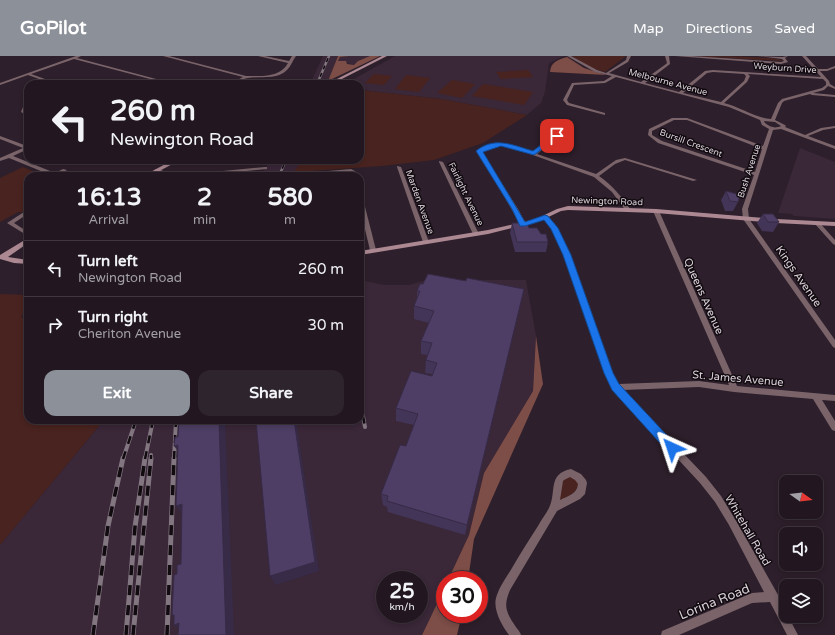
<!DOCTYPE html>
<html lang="en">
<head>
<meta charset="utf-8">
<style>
  body { margin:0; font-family:"Varela Round",sans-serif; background:#2e242d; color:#f1f3f6; height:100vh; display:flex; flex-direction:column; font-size:15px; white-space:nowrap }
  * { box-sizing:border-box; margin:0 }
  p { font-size:13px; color:#a29fa5 }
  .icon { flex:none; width:22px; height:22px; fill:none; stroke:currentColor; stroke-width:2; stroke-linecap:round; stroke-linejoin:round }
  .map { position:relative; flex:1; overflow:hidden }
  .sheet { position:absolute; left:24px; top:116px; width:340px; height:252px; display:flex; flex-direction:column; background:#221720; border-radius:12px; box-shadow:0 2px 6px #0003,0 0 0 1px #3f363e }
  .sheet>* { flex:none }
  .banner { position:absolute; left:24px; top:24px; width:340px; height:84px; border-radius:12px; box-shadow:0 2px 6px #0003,0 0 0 1px #3f363e; background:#221720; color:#f1f3f6; overflow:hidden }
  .needle { width:26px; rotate:104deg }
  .fabs { position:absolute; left:779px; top:419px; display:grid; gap:8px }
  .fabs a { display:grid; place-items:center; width:44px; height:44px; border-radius:8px; background:#221720; box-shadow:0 2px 6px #0003,0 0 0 1px #3f363e; font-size:20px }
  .speed { position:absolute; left:376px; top:515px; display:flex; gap:8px; font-size:20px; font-weight:700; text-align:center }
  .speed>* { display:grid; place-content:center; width:52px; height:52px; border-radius:50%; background:#221720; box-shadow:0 2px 6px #0003,0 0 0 1px #3f363e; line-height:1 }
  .speed small { font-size:10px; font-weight:400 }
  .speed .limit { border:6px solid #d22; background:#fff; color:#111 }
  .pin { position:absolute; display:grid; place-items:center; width:34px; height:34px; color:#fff; margin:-17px; border-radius:8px; box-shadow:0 2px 6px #0006 }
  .me { position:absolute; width:44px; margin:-22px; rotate:318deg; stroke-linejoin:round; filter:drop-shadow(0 0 3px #0008) }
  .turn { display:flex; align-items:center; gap:14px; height:84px; padding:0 20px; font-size:18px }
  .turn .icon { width:52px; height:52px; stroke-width:2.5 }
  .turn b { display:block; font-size:28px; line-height:34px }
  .eta { display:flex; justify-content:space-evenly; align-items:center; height:68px; text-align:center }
  .eta b { font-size:24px; font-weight:700; line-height:28px }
  .cta { display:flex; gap:8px; margin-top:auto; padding:8px 20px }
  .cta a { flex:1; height:46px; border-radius:12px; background:#8c9099; color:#fff; font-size:16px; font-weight:700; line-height:46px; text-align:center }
  .cta a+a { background:#2e242d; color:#f1f3f6 }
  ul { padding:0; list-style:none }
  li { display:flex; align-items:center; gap:12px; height:56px; padding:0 20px; border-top:1px solid #3f363e }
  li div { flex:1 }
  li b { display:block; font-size:15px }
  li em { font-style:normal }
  header { display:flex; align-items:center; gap:24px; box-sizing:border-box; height:56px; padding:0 20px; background:#8c9099; color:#fff }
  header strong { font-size:19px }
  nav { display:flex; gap:22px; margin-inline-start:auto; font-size:14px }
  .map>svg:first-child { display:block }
  .built { fill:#3a2738; fill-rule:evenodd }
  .green { fill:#49231f }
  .forest { fill:#7d4d47 }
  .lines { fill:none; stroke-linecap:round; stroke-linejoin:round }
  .minor { fill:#7a646a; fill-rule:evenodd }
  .secondary { fill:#ac8892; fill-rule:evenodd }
  .rail-far2-casing { stroke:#827680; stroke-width:2.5 }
  .rail-far1-casing { stroke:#827680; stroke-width:4 }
  .rail-casing { stroke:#827680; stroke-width:5 }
  .rail-far2 { stroke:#110b10; stroke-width:1.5; stroke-dasharray:4; stroke-linecap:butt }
  .rail-far1 { stroke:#110b10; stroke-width:2.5; stroke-dasharray:8; stroke-linecap:butt }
  .rail { stroke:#110b10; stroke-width:3.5; stroke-dasharray:10; stroke-linecap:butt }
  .wall { fill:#433557 }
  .shaded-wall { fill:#372b47 }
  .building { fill:#4e3e65; stroke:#372b47 }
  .route { fill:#1a73e8; stroke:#114b97 }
  .labels { text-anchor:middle; stroke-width:3; stroke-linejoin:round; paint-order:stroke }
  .far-street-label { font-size:9px; fill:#dbd1d9; stroke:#110b10 }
  .street-label { font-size:11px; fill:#dbd1d9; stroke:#110b10 }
  .near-street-label { font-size:13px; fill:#dbd1d9; stroke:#110b10 }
</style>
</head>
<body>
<header>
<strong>GoPilot</strong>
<nav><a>Map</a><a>Directions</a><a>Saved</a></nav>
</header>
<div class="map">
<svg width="835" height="579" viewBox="0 0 835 579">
  <rect width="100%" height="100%" fill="#2d1f2b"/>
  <g class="built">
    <polygon points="323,0 338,0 328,25 322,28 310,28"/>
    <polygon points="350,0 371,0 358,5 354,9 338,5 340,1"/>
    <polygon points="395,0 564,0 549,7 545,36 541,47 527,59 441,43 360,34 360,28 345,28"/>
    <polygon points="800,92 835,106 835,163 794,160 792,158 778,157"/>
    <polygon points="270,104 302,104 292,120 261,120"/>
    <path d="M360,224L384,229H409L427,224H526L536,280L533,335L484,417L469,479L448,524H445V531L422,579H0V489L104,364H360ZM385,524H419V558H385Z"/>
  </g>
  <g class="green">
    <polygon points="572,0 626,0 605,16 591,12"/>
    <path d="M693,0C708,0 776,0 783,5Z"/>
    <polygon points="528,14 533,21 501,23 496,16"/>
    <polygon points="374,18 392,20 384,29 365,27"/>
    <polygon points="406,19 430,22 419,36 395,33"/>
    <polygon points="452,24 475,28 462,42 437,37"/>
    <polygon points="483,28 533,36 524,49 472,40"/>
    <polygon points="360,34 441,43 527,59 483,87 434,104 382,110 294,116 302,104 360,104"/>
    <polygon points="23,111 45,120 28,120 28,156 18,156 0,166 0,122"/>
    <polygon points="0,238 28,239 28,251 21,261 28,264 28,364 104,364 0,489"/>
    <polygon points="571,420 580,427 574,437 558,446 562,426 564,423"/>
  </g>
  <g class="forest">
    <polygon points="338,0 350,0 340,1 338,5 346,5 347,8 354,9 358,5 370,0 380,0 328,25"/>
    <path d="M567,1L584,12L606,19L550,16C551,6 557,4 567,1Z"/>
    <polygon points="536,280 543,328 474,483 468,524 448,524 469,479 484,417 533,335"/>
    <polygon points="445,531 445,558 462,558 457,579 422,579"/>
  </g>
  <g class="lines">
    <g class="minor">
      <polygon points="76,0 81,0 77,2 175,28 169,28 74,3 31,18 59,28 53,28 28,19 0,29 0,27"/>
      <path d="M163,0H169L246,20C261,20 280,22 288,7L258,0H265L289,5L292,0H296C293,4 291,10 287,14C277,24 261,20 248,22C241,23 237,28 230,28L243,21Z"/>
      <path d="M567,0H571L597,14L606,17L626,4L627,0H631L628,6L609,17L641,26L666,8L667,7L665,0H669L670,8L645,27L679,36L705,15L713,14L821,21L802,0H806L818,13H827L835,10V12L827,15H820L829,25L830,28L835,31V33L828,30L824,34L813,37L835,39V41L812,39L810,38L784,45L782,47L775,64L785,69L786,70L785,71L805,79L821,72L835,70V72L823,74L808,80L835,90V93L781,73L773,74L748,153L749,163L835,284V292L833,291L743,163L742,153L754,119L658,87L648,79L649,73L672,62H687L763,90L769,73L762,69L760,64L729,51L616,21L605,27L574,29L567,44L569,47L605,57V59L567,49L563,44L572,27L604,25L612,20L595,16ZM713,16L744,18L746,20L744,25L721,46L683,37L707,17ZM748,18L823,23L826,26V29L822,32L782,43L778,47L771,63C755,62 740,51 724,47L747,26L750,20ZM674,64H687L762,93L755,116L662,85L652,79V75ZM764,65L775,66L781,70C775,73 770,71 765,67Z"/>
      <polygon points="675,0 692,0 781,6 784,5 782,3 757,0 782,1 788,0 785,2 788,6 781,8"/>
      <polygon points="28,48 28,51 26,52 25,56 28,57 28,60 21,56 23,51"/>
      <path d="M568,70L571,71L537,98L596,118L616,104L625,102L697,124L693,125L625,104L615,108L599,120C612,129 622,141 631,154L628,156L626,155L612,136L594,121L508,90H495L482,96L518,153L526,168L523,170L521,169L477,95C497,82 513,89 533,96Z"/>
      <polygon points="0,80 27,90 28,92 28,93 13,100 55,117 63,113 67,114 59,119 60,120 53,120 9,102 0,105 0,102 23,92 0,83"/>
      <polygon points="439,105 443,106 479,178 478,179 476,180 473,178 439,106"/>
      <polygon points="397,110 401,111 429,186 428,187 426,188 423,186 397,111"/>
      <polygon points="265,111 267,111 267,113 197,120 180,120 182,119"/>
      <polygon points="155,113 159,113 174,120 168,120 155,115"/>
      <polygon points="351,113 355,115 357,120 353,120 350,116 309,120 317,116"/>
      <polygon points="360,141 363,143 376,194 375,195 373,196 370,194 360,153"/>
      <polygon points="656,153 659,155 737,330 835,339 835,345 822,344 835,365 835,375 832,374 813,343 734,336 699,331 623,334 706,421 721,440 735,463 777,537 786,555 786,560 788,560 798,579 787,579 770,546 752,547 679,579 661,579 662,575 752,537 764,536 729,469 715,446 700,427 613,333 605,317 564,199 551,172 542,161 545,159 547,160 557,172 570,199 613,317 618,328 699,325 729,329 653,155"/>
      <polygon points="24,156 27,158 26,159 14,167 28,176 28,180 7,167"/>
      <polygon points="817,165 819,166 835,184 835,189 833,188 815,168 814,167"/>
      <path d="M571,413L581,418L586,424L587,427L585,438L580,443L557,455L510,534C504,548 505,555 514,568C516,572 520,575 521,579H509C502,570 493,554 496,542C499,531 506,522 512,512C520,498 529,484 538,470C541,464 546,458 549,452C557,436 547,418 571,413ZM570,421L575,424L578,428C577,438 568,440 560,444L563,425L564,424Z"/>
    </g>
    <g class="secondary">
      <polygon points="382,0 387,0 332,28 327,28"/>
      <polygon points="173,104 180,104 150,120 143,120"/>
      <polygon points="568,150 656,153 776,163 835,166 835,170 776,167 656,157 568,154 561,155 540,165 488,178 360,199 360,195 488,174 536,163 557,153"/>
      <polygon points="28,182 28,187 8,201 28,204 28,208 14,207 0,203 0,199"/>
    </g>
    <defs>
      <g id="rail-far2">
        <polyline points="317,28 329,0"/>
        <polyline points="279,120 286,104"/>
      </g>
      <g id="rail-far1">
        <polyline points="360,344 365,371"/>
        <polyline points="123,403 136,364"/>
        <polyline points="145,403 153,364"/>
        <polyline points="151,403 151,399"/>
        <polyline points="174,403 176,364"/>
      </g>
      <g id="rail">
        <polyline points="93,579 108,470 123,402"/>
        <polyline points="126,579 135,471 145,402"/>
        <polyline points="133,579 151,402"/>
        <polyline points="167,579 174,402"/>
      </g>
    </defs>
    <use href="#rail-far2" class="rail-far2-casing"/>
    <use href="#rail-far1" class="rail-far1-casing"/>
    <use href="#rail" class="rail-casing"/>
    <use href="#rail-far2" class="rail-far2"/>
    <use href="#rail-far1" class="rail-far1"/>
    <use href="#rail" class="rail"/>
  </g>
  <g class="wall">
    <polygon points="726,135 738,146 733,155 725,155 721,144"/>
    <polygon points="763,158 779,166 773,176 762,175 757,167"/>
    <polygon points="512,167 529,172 541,178 548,186 546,196 515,196 510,177"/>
    <polygon points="466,225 524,233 465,479 388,456 387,451 383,449 381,438 406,390 414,369 396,365 396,352 432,320 432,318 425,317 426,304 427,299 421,298 421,285 429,267 414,263 414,250 417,242 417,235 423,228"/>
  </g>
  <g class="shaded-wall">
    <polygon points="524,233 521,247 465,479 467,469"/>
    <polygon points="219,364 225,364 234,579 226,579"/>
    <polygon points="294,364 296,364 319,515 276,529 270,520"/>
    <polygon points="178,389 183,401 174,390"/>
    <polygon points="182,448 185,461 176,450"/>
    <polygon points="179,567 185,576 174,569"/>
  </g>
  <g class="building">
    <polygon points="726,135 740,139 738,146 730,145"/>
    <polygon points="763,158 773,158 779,166 768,166"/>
    <polygon points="512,167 527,167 529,172 537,172 541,178 546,178 548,186 517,186"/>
    <polygon points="428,218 466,225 467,222 524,233 467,469 387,445 388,440 381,438 400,389 406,390 418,358 396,352 411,315 432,320 437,307 426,304 432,287 421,285 434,255 414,250 420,235 417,235 420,228 423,228"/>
    <polygon points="179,364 219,364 226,579 178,579 179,567 174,569 174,559 172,559 174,519 177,518 177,509 181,508 182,448 176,450 178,389 174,390 175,381 178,381"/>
    <polygon points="256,364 294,364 315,506 270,520"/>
  </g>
  <path class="route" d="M555,78L560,80L534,99L501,90L483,96L525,166L545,159L548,160L558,172L571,199L613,317L619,328L676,389L677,392L676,396L672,397L668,396L612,334L604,317L563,199L551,173L544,164L525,170H520L512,153L476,95C495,80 512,89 533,95Z"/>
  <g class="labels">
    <g class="far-street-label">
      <text transform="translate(785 12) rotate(4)" y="3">Weyburn Drive</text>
      <text transform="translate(668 26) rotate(15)" y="3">Melbourne Avenue</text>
      <text transform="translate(691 87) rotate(20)" y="3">Bursill Crescent</text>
      <text transform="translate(749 115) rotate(-72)" y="3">Bush Avenue</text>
      <text transform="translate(466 138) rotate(64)" y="3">Fairlight Avenue</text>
      <text transform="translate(607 145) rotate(2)" y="3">Newington Road</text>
      <text transform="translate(420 146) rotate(70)" y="3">Marden Avenue</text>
    </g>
    <g class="street-label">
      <text transform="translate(799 220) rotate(55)" y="4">Kings Avenue</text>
      <text transform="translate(704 240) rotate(66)" y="4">Queens Avenue</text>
      <text transform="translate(738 322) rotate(5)" y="4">St. James Avenue</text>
      <text transform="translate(748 474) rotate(60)" y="4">Whitehall Road</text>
    </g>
    <g class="near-street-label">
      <text transform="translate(714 545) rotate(-22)" y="5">Lorina Road</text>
    </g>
  </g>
</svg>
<div class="fabs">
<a><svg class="needle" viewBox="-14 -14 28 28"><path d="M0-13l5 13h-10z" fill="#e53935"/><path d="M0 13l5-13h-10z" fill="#a29fa5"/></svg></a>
<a><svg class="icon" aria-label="sound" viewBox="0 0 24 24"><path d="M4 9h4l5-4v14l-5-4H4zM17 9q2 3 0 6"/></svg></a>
<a><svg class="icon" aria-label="layers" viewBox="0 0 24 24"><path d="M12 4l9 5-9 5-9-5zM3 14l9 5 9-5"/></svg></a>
</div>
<div class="speed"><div>25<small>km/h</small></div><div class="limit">30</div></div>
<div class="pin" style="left:557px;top:80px;background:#d93025"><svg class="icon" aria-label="arrive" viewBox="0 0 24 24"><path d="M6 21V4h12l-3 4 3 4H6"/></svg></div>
<svg class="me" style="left:672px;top:392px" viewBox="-20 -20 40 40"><path d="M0-17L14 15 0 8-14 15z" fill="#1a73e8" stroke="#fff" stroke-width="4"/></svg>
<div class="banner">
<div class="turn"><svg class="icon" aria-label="left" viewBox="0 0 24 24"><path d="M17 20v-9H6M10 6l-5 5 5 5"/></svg><div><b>260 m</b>Newington Road</div></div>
</div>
<section class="sheet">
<div class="eta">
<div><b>16:13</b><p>Arrival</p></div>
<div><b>2</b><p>min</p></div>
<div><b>580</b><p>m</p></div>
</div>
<ul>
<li><svg class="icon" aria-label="left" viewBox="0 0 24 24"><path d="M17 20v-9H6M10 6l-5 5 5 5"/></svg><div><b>Turn left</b><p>Newington Road</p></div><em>260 m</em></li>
<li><svg class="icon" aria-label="right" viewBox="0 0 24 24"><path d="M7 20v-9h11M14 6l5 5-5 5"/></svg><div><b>Turn right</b><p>Cheriton Avenue</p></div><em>30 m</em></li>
</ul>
<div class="cta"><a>Exit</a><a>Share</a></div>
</section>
</div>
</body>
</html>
